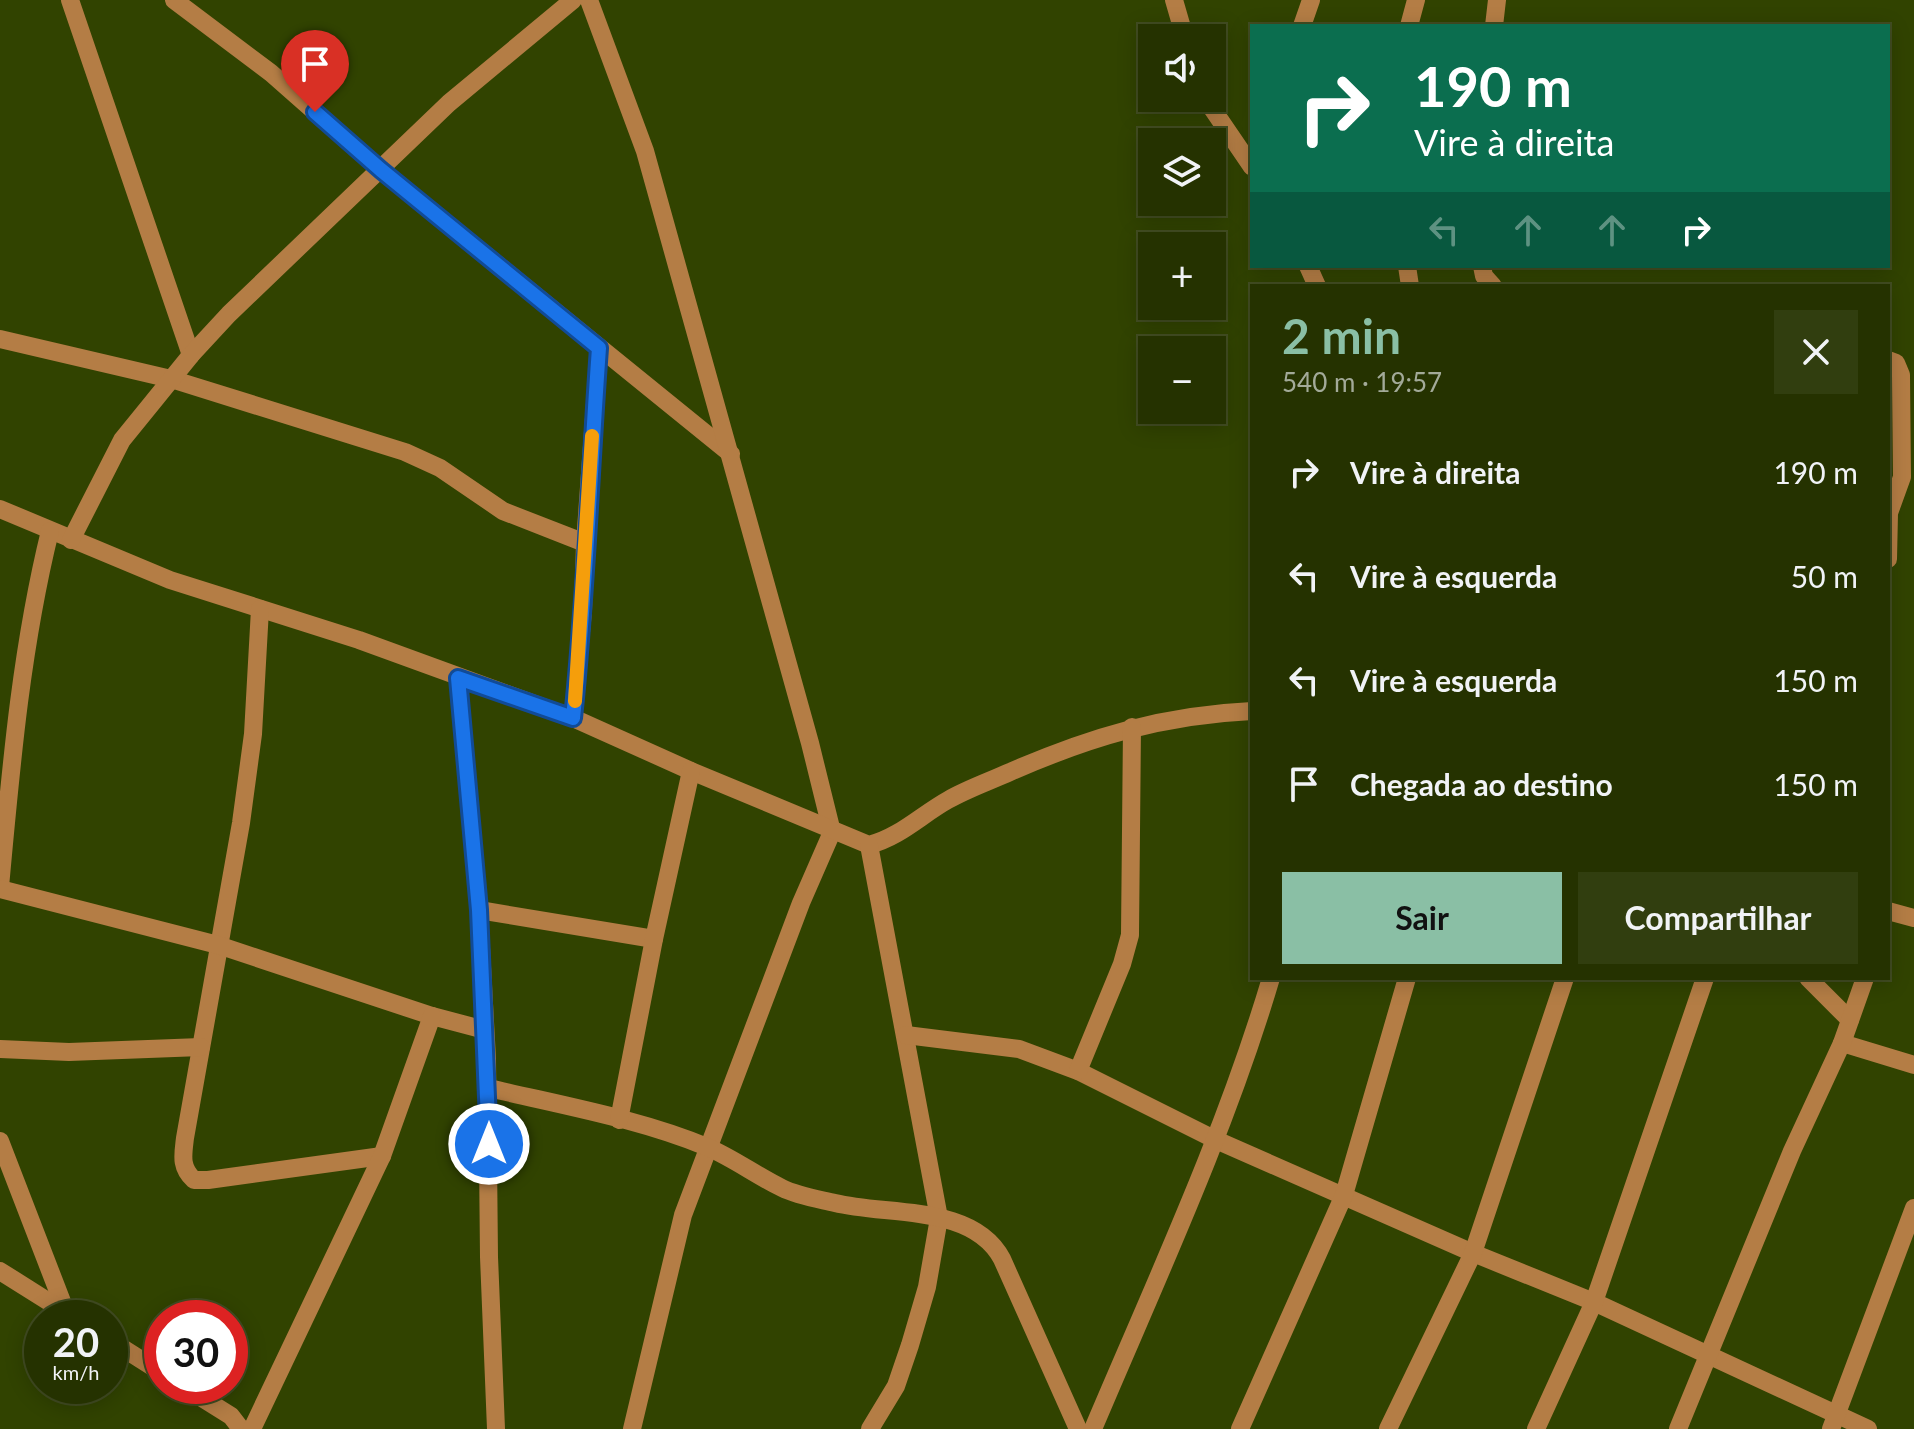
<!DOCTYPE html>
<html lang="pt">
<head>
<meta charset="utf-8">
<style>
  body { margin:0; font-family:Lato,sans-serif; background:#313e0f; color:#f1f3f6; height:100vh; display:flex; flex-direction:column; font-size:30px; white-space:nowrap }
  * { box-sizing:border-box; margin:0 }
  p { font-size:26px; color:#a3aa99 }
  .icon { flex:none; width:44px; height:44px; fill:none; stroke:currentColor; stroke-width:2; stroke-linecap:round; stroke-linejoin:round }
  .map { position:relative; flex:1; overflow:hidden }
  .drawer { position:absolute; left:1250px; top:284px; width:640px; height:696px; display:flex; flex-direction:column; background:#253200; border-radius:0px; box-shadow:0 4px 20px #0003,0 0 0 2px #424d22 }
  .drawer>* { flex:none }
  .guide { position:absolute; left:1250px; top:24px; width:640px; height:244px; border-radius:0px; box-shadow:0 4px 20px #0003,0 0 0 2px #424d22; background:#0b6e4f; color:#fff; overflow:hidden }
  .fabs { position:absolute; left:1138px; top:24px; display:grid; gap:16px }
  .fabs a { display:grid; place-items:center; width:88px; height:88px; border-radius:0px; background:#253200; box-shadow:0 4px 20px #0003,0 0 0 2px #424d22; font-size:40px }
  .speed { position:absolute; left:24px; top:1300px; display:flex; gap:16px; font-size:40px; font-weight:700; text-align:center }
  .speed>* { display:grid; place-content:center; width:104px; height:104px; border-radius:50%; background:#253200; box-shadow:0 4px 20px #0003,0 0 0 2px #424d22; line-height:1 }
  .speed small { font-size:20px; font-weight:400 }
  .speed .limit { border:12px solid #d22; background:#fff; color:#111 }
  .pin { position:absolute; display:grid; place-items:center; width:68px; height:68px; color:#fff; margin:-82px -34px; border-radius:50% 50% 50% 0; rotate:-45deg; box-shadow:0 0 8px #0007 }
  .pin .icon { rotate:45deg }
  .me { position:absolute; width:88px; margin:-44px; rotate:0deg; stroke-linejoin:round; filter:drop-shadow(0 0 6px #0008) }
  .turn { display:flex; align-items:center; gap:28px; height:168px; padding:0 32px; font-size:36px }
  .turn .icon { width:104px; height:104px; stroke-width:2.5 }
  .turn b { display:block; font-size:56px; line-height:68px }
  .lanes { display:flex; align-items:center; height:76px; padding:0 32px; background:#0003; justify-content:center; gap:40px; direction:ltr }
  .lanes .off { opacity:.35 }
  .round { display:grid; place-items:center; flex:none; width:84px; height:84px; border-radius:0px; background:#313e0f }
  .headline { display:flex; align-items:center; justify-content:space-between; height:136px; padding:0 32px }
  h1 { font-size:48px; font-weight:700; line-height:60px; color:#8abfa5 }
  .button { display:flex; gap:16px; margin-top:auto; padding:16px 32px }
  .button a { flex:1; height:92px; border-radius:0px; background:#8abfa5; color:#111; font-size:32px; font-weight:700; line-height:92px; text-align:center }
  .button a+a { background:#313e0f; color:#f1f3f6 }
  ul { padding:0; list-style:none }
  li { display:flex; align-items:center; gap:24px; height:104px; padding:0 32px }
  li div { flex:1 }
  li b { display:block; font-size:30px }
  li em { font-style:normal }
  .map>svg:first-child { display:block }
  .lines { fill:none; stroke-linecap:round; stroke-linejoin:round }
  .minor { stroke:#b47d45; stroke-width:18 }
  .route-casing { stroke:#114b97; stroke-width:20 }
  .route { stroke:#1a73e8; stroke-width:14 }
  .slow { stroke:#f59e0b; stroke-width:14 }
</style>
</head>
<body>
<div class="map">
<svg width="1914" height="1429" viewBox="0 0 1914 1429">
  <rect width="100%" height="100%" fill="#314300"/>
  <g class="lines">
    <g class="minor">
      <polyline points="70,0 191,355"/>
      <polyline points="174,0 271,73 381,170 731,454"/>
      <polyline points="589,0 645,151 810,743 832,832 801,903 683,1215 632,1429"/>
      <polyline points="1174,0 1185,38"/>
      <polyline points="1302,26 1311,0"/>
      <polyline points="1409,26 1416,0"/>
      <polyline points="1494,26 1497,0"/>
      <polyline points="1205,98 1252,167"/>
      <polyline points="1308,266 1317,286"/>
      <polyline points="1407,266 1410,286"/>
      <polyline points="1482,266 1484,276 1493,286"/>
      <polyline points="0,339 171,379 405,452 440,468 503,511 585,543"/>
      <polyline points="1888,360 1896,363 1901,375 1902,477 1889,513 1888,559"/>
      <path d="M0,509L170,580L359,640L573,718L691,771L869,845C900,837 921,815 948,800C967,789 990,781 1010,772C1090,737 1164,715 1252,711"/>
      <polyline points="71,540 122,440 191,355 229,314 449,103 573,0"/>
      <path d="M260,609L253,734L241,823L185,1138C183,1155 180,1167 194,1180H208L382,1156"/>
      <polyline points="458,678 479,910 487,1059 489,1257 496,1429"/>
      <polyline points="573,718 583,611 585,543 599,348"/>
      <polyline points="869,845 939,1218 927,1287 910,1345 896,1386 870,1429"/>
      <path d="M0,887C11,767 21,649 50,531"/>
      <polyline points="0,889 218,945 432,1016 485,1030"/>
      <polyline points="479,910 654,939"/>
      <polyline points="1888,911 1914,918"/>
      <polyline points="1808,978 1850,1020"/>
      <polyline points="906,1035 1019,1049 1078,1071 1216,1140 1473,1253 1594,1302 1868,1429"/>
      <polyline points="1842,1043 1914,1065"/>
      <polyline points="0,1049 69,1052 201,1047"/>
      <polyline points="1078,1071 1122,964 1130,935 1132,727"/>
      <path d="M489,1088C560,1105 640,1119 707,1147C733,1158 757,1176 782,1188C798,1196 818,1199 835,1203C888,1216 973,1204 1002,1259L1078,1429"/>
      <polyline points="619,1120 654,939 691,771"/>
      <polyline points="0,1141 66,1312"/>
      <polyline points="0,1271 65,1312"/>
      <polyline points="110,1340 162,1373"/>
      <polyline points="183,1386 231,1416 241,1429"/>
      <polyline points="252,1429 382,1156 432,1016"/>
      <path d="M1093,1429C1156,1280 1225,1133 1271,978"/>
      <polyline points="1240,1429 1344,1195 1407,978"/>
      <polyline points="1388,1429 1473,1253 1565,978"/>
      <polyline points="1536,1429 1594,1302 1705,978"/>
      <polyline points="1678,1429 1792,1151 1842,1043 1865,978"/>
      <polyline points="1831,1429 1914,1208"/>
    </g>
  </g>
  <g class="lines">
    <defs>
      <path id="route" d="M315,112L381,170L599,348C590,471 586,595 573,718L458,678L479,910L489,1144"/>
    </defs>
    <use href="#route" class="route-casing"/>
    <use href="#route" class="route"/>
    <polyline class="slow" points="575,701 592,436"/>
  </g>
</svg>
<div class="fabs">
<a><svg class="icon" aria-label="sound" viewBox="0 0 24 24"><path d="M4 9h4l5-4v14l-5-4H4zM17 9q2 3 0 6"/></svg></a>
<a><svg class="icon" aria-label="layers" viewBox="0 0 24 24"><path d="M12 4l9 5-9 5-9-5zM3 14l9 5 9-5"/></svg></a>
<a>+</a>
<a>−</a>
</div>
<div class="speed"><div>20<small>km/h</small></div><div class="limit">30</div></div>
<div class="pin" style="left:315px;top:112px;background:#d93025"><svg class="icon" aria-label="arrive" viewBox="0 0 24 24"><path d="M6 21V4h12l-3 4 3 4H6"/></svg></div>
<svg class="me" style="left:489px;top:1144px" viewBox="-20 -20 40 40"><circle r="17" fill="#1a73e8" stroke="#fff" stroke-width="3"/><path d="M0-11L8 9 0 5-8 9z" fill="#fff"/></svg>
<div class="guide">
<div class="turn"><svg class="icon" aria-label="right" viewBox="0 0 24 24"><path d="M7 20v-9h11M14 6l5 5-5 5"/></svg><div><b>190 m</b>Vire à direita</div></div>
<div class="lanes"><svg class="icon off" aria-label="left" viewBox="0 0 24 24"><path d="M17 20v-9H6M10 6l-5 5 5 5"/></svg><svg class="icon off" aria-label="ahead" viewBox="0 0 24 24"><path d="M12 20V5M6 11l6-6 6 6"/></svg><svg class="icon off" aria-label="ahead" viewBox="0 0 24 24"><path d="M12 20V5M6 11l6-6 6 6"/></svg><svg class="icon" aria-label="right" viewBox="0 0 24 24"><path d="M7 20v-9h11M14 6l5 5-5 5"/></svg></div>
</div>
<section class="drawer">
<div class="headline"><div><h1>2 min</h1><p>540 m · 19:57</p></div><a class="round"><svg class="icon" aria-label="close" viewBox="0 0 24 24"><path d="M6 6l12 12M18 6L6 18"/></svg></a></div>
<ul>
<li><svg class="icon" aria-label="right" viewBox="0 0 24 24"><path d="M7 20v-9h11M14 6l5 5-5 5"/></svg><div><b>Vire à direita</b></div><em>190 m</em></li>
<li><svg class="icon" aria-label="left" viewBox="0 0 24 24"><path d="M17 20v-9H6M10 6l-5 5 5 5"/></svg><div><b>Vire à esquerda</b></div><em>50 m</em></li>
<li><svg class="icon" aria-label="left" viewBox="0 0 24 24"><path d="M17 20v-9H6M10 6l-5 5 5 5"/></svg><div><b>Vire à esquerda</b></div><em>150 m</em></li>
<li><svg class="icon" aria-label="arrive" viewBox="0 0 24 24"><path d="M6 21V4h12l-3 4 3 4H6"/></svg><div><b>Chegada ao destino</b></div><em>150 m</em></li>
</ul>
<div class="button"><a>Sair</a><a>Compartilhar</a></div>
</section>
</div>
</body>
</html>
